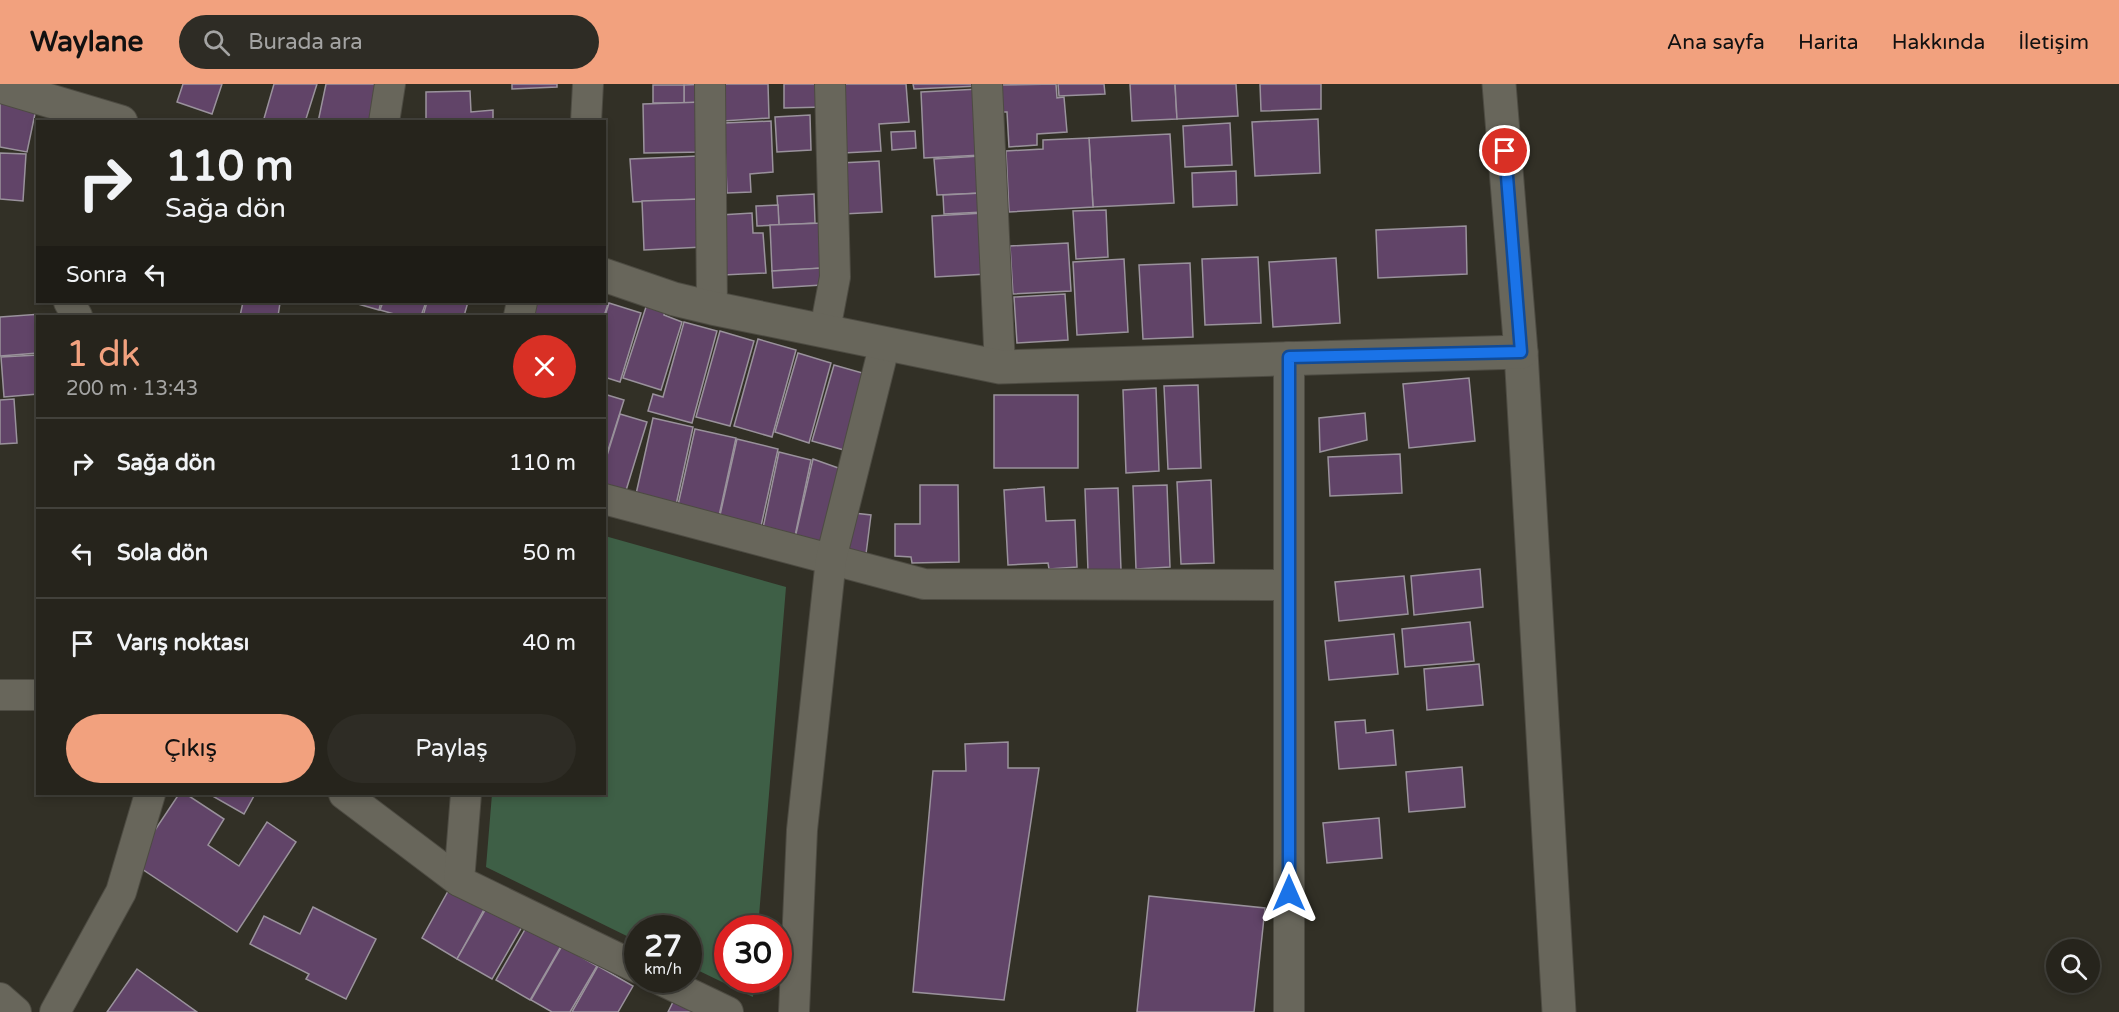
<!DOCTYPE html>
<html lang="tr">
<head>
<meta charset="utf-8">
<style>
  body { margin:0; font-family:"Varela Round",sans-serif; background:#2e2c25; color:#f1f3f6; height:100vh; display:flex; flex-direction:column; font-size:22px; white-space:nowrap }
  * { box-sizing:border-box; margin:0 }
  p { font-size:20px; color:#a4a4a3 }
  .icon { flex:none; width:33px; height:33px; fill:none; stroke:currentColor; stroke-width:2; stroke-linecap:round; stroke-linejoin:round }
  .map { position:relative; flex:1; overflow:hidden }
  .details { position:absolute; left:36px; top:231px; width:570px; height:480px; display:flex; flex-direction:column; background:#26241c; border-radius:0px; box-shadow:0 3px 9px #0003,0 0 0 2px #42413b }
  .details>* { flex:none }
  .banner { position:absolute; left:36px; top:36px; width:570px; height:183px; border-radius:0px; box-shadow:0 3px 9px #0003,0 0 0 2px #42413b; background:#26241c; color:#f1f3f6; overflow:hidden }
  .fabs { position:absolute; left:2046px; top:855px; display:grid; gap:12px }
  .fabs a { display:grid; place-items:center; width:54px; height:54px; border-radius:50%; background:#26241c; box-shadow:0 3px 9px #0003,0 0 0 2px #42413b; font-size:30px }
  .speed { position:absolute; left:624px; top:831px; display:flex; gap:12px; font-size:30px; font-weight:700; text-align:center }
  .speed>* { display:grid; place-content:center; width:78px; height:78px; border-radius:50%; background:#26241c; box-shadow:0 3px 9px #0003,0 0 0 2px #42413b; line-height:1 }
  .speed small { font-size:15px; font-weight:400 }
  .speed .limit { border:9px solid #d22; background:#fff; color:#111 }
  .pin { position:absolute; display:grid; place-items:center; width:51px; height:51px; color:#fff; margin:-26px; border:3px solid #fff; border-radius:50%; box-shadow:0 2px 6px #0007 }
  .me { position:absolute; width:66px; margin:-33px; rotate:0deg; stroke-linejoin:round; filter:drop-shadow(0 0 4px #0008) }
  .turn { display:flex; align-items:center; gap:21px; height:126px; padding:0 30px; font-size:27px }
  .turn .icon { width:78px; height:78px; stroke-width:2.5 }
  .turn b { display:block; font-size:42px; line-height:51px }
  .then { display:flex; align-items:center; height:57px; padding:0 30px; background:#0003; gap:12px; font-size:22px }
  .round { display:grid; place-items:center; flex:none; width:63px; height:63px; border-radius:32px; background:#2e2c25 }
  .headline { display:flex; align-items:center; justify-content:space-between; height:102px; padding:0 30px }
  h1 { font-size:36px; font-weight:600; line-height:45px; color:#f2a17e }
  .action { display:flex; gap:12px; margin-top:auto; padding:12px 30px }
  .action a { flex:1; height:69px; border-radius:36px; background:#f2a17e; color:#111; font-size:24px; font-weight:600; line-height:69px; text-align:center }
  .action a+a { background:#2e2c25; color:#f1f3f6 }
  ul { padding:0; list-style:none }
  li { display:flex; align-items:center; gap:18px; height:90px; padding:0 30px; border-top:2px solid #42413b }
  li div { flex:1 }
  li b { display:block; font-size:22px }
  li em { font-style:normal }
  header { display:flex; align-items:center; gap:36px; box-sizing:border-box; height:84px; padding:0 30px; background:#f2a17e; color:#111 }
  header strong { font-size:28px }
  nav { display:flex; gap:33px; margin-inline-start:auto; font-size:21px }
  .search { width:420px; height:54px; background:#2e2c25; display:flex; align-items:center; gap:15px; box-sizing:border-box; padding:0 21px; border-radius:33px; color:#a4a4a3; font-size:22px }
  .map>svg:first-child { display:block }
  .green { fill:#3e5f46 }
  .building { fill:#614468; stroke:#9a929c; stroke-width:1.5 }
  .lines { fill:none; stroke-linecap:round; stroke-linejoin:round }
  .minor-casing { stroke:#4d4b42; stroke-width:32 }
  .tertiary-casing { stroke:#4d4b42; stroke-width:35 }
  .minor { stroke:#68665b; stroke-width:30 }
  .tertiary { stroke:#68665b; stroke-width:33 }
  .route-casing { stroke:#114b97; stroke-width:15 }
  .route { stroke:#1a73e8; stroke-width:10 }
</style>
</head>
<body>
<header>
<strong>Waylane</strong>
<div class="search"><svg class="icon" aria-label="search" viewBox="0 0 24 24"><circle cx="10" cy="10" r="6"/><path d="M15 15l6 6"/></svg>Burada ara</div>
<nav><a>Ana sayfa</a><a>Harita</a><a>Hakkında</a><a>İletişim</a></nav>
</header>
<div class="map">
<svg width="2119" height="928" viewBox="0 0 2119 928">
  <rect width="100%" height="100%" fill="#323026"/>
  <polygon class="green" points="605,452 786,503 758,844 728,844 728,896 754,896 753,913 689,882 688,844 638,844 637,857 486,783 492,710 604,710"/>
  <g class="building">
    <polygon points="183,0 222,0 212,30 177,18"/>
    <polygon points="274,0 317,0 305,38 263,38"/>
    <polygon points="326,0 388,0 380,38 318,38"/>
    <polygon points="512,0 557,0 557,3 512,5"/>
    <polygon points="708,0 708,18 684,19 684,1"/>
    <polygon points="721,0 768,0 769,34 723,37"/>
    <polygon points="784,0 825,0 825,23 784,24"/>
    <polygon points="843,0 906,0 909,38 879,40 881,67 843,69"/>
    <polygon points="913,0 979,0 979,2 914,5"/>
    <polygon points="1056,0 1057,14 1064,13 1067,48 1037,50 1037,61 1009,63 1007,28 1000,28 998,1"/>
    <polygon points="1058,0 1104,0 1105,10 1059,12"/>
    <polygon points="1130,0 1175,0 1177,35 1132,37"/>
    <polygon points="1175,0 1236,0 1238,32 1177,35"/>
    <polygon points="1260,0 1321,0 1321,25 1261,27"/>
    <rect x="653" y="1" width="31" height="18"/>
    <polygon points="979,5 982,71 924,74 921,8"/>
    <polygon points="470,7 471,28 493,26 493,38 426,38 426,8"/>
    <polygon points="0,17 36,25 27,68 0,63"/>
    <polygon points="702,18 703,68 644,69 643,20"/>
    <polygon points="810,31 811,66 777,68 775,33"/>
    <polygon points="1318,35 1320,89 1255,92 1252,38"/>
    <polygon points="771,37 773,88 750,90 751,108 727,109 724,39"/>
    <polygon points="1230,39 1232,81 1185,83 1183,42"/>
    <polygon points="915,47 916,64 892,66 891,48"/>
    <polygon points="1170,50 1174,119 1093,123 1089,54"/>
    <polygon points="1089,54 1093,123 1009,128 1006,67 1043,65 1043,56"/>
    <polygon points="0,69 26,70 23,117 0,115"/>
    <polygon points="699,72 701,115 633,118 630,75"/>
    <polygon points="980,72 982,109 937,111 934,75"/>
    <polygon points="879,77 882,128 843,130 840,79"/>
    <polygon points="1236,87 1237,121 1193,123 1192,89"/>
    <polygon points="982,109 984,128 944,130 943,111"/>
    <polygon points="814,110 815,139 779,141 777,112"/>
    <polygon points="701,115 703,163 644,166 642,117"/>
    <polygon points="778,121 779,141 757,142 756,122"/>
    <polygon points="1106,126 1108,173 1076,175 1073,127"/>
    <polygon points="752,129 753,149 763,149 766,189 723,191 720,131"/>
    <polygon points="984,129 987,190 935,193 932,132"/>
    <polygon points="824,139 826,184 772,187 770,141"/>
    <polygon points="1466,142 1467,190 1378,194 1376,146"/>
    <polygon points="1068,159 1071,207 1013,210 1010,162"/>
    <polygon points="1258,173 1261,239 1205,241 1202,175"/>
    <polygon points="1336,174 1340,239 1273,243 1269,178"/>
    <polygon points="1124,175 1128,248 1077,251 1073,178"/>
    <polygon points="1190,179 1193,253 1143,255 1139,181"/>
    <polygon points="821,184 822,201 773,204 772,187"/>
    <polygon points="1065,210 1068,256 1017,259 1014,213"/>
    <polygon points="243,218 280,219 278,232 240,232"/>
    <polygon points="351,218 381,218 379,226"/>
    <polygon points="383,218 426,218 421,232 401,232 380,226"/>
    <polygon points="427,218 468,218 464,232 423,232"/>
    <polygon points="537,218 600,218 608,220 604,232 532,232"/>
    <polygon points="609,219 641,229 620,298 604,293 604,235"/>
    <polygon points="647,220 665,226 664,231 682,238 661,306 623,294"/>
    <polygon points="41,230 41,232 38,232 38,269 0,272 0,233"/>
    <polygon points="684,238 717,247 692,339 648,327 653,310 663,313"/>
    <polygon points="720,247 754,257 730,342 696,333"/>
    <polygon points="758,255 796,266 772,353 734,342"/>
    <polygon points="798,269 831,279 809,359 775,348"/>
    <polygon points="38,271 38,310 4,313 1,273"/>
    <polygon points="834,281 866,290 844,366 812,357"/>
    <polygon points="1469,294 1475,357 1409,364 1403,300"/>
    <polygon points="1198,301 1201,384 1168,385 1164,302"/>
    <polygon points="1156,304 1159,387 1126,389 1123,306"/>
    <polygon points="604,310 624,316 604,379"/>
    <rect x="994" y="311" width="84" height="73"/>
    <polygon points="14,315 17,359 0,360 0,316"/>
    <polygon points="1365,329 1367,356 1320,368 1319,334"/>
    <polygon points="620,330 647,338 624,413 604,406 604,381"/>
    <polygon points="653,334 693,343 676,421 636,410"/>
    <polygon points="695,345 736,354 719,432 678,421"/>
    <polygon points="737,355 778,365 761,442 720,431"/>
    <polygon points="779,368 811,376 795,452 763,444"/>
    <polygon points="1400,370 1402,409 1330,412 1328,373"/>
    <polygon points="813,375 844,386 827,464 795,454"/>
    <polygon points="1211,396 1214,479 1181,480 1177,398"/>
    <polygon points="920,401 958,401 959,478 912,479 911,473 895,472 895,440 920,440"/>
    <polygon points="1167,401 1170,483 1136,485 1133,402"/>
    <polygon points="1044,403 1046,437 1075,436 1077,483 1049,485 1048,479 1008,481 1004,406"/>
    <polygon points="1118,404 1121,486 1088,487 1085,405"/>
    <polygon points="845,428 871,431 866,470 841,467"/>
    <polygon points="1480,485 1483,523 1414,531 1411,492"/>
    <polygon points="1404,492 1408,530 1339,537 1335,498"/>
    <polygon points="1470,538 1474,577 1405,583 1402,545"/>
    <polygon points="1394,550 1398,590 1329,596 1325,557"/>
    <polygon points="1479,580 1483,621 1427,626 1424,585"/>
    <polygon points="1365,636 1366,649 1393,646 1396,681 1339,685 1335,638"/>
    <polygon points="1008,658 1008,684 1039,684 1004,916 913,908 933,687 966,687 965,660"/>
    <polygon points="1462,683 1465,723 1409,728 1406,688"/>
    <polygon points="179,710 186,710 224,735 208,761 239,782 267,738 296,758 237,848 133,779"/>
    <polygon points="209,710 255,710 244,730"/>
    <polygon points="1379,734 1382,774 1327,779 1323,739"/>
    <polygon points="452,800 487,820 457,875 422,854"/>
    <polygon points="1149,812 1265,824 1254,928 1137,928"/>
    <polygon points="488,821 523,841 492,895 457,875"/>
    <polygon points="313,823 376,855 346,915 306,895 309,890 250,860 264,832 300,850"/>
    <polygon points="527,842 561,862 530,916 496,896"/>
    <polygon points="562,862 597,882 570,928 552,928 531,916"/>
    <polygon points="598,882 633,902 618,928 572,928"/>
    <polygon points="137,885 197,928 107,928"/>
    <polygon points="674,916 696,928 668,928"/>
  </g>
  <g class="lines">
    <defs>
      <g id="minor">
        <polyline points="710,0 712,224"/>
        <polyline points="987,0 1000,283"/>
        <polyline points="384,38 390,0"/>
        <polyline points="586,38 588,0"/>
        <polyline points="69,218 77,232"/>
        <polyline points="519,232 522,218"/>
        <polyline points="825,246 835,193 830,0"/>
        <polyline points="604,415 924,500 1289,501"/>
        <polyline points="0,611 38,611"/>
        <polyline points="344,710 459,797"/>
        <polyline points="466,710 459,797 638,884"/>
        <polyline points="661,896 728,928"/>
        <polyline points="0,914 16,928"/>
        <polyline points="55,928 121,808 150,710"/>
        <polyline points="794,928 802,746 831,475 885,259"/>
        <polyline points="1289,928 1289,273"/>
      </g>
      <g id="tertiary">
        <polyline points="1499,0 1521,268 1559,928"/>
        <polyline points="0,2 121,38"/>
        <polyline points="604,191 674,215 712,224 1000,283 1521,268"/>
      </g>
    </defs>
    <use href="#minor" class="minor-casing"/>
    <use href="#tertiary" class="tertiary-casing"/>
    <use href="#minor" class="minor"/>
    <use href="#tertiary" class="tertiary"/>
  </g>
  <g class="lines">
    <defs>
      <polyline id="route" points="1289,809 1289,273 1521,268 1505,67"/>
    </defs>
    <use href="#route" class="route-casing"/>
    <use href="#route" class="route"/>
  </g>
</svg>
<div class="fabs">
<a><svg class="icon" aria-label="search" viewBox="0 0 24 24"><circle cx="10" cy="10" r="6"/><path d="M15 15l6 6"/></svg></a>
</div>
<div class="speed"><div>27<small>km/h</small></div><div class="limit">30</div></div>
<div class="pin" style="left:1505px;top:67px;background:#d93025"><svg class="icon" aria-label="arrive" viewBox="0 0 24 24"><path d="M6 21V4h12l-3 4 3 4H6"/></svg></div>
<svg class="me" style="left:1289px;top:809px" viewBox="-20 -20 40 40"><path d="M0-17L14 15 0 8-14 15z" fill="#1a73e8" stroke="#fff" stroke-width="4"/></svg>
<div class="banner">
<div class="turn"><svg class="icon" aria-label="right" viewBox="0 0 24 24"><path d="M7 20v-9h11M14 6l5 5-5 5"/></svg><div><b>110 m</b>Sağa dön</div></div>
<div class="then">Sonra<svg class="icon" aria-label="left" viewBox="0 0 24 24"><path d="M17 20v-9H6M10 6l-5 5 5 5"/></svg></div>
</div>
<section class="details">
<div class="headline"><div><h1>1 dk</h1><p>200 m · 13:43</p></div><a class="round" style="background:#d93025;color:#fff"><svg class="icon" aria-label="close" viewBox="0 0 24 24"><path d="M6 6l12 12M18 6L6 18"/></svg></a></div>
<ul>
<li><svg class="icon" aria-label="right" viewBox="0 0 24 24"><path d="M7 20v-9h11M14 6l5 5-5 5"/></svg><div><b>Sağa dön</b></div><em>110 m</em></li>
<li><svg class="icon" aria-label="left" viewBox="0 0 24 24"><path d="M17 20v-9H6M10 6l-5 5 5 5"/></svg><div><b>Sola dön</b></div><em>50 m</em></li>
<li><svg class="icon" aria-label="arrive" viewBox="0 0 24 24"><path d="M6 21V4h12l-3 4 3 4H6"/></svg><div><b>Varış noktası</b></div><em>40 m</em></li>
</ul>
<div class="action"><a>Çıkış</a><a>Paylaş</a></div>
</section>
</div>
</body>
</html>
